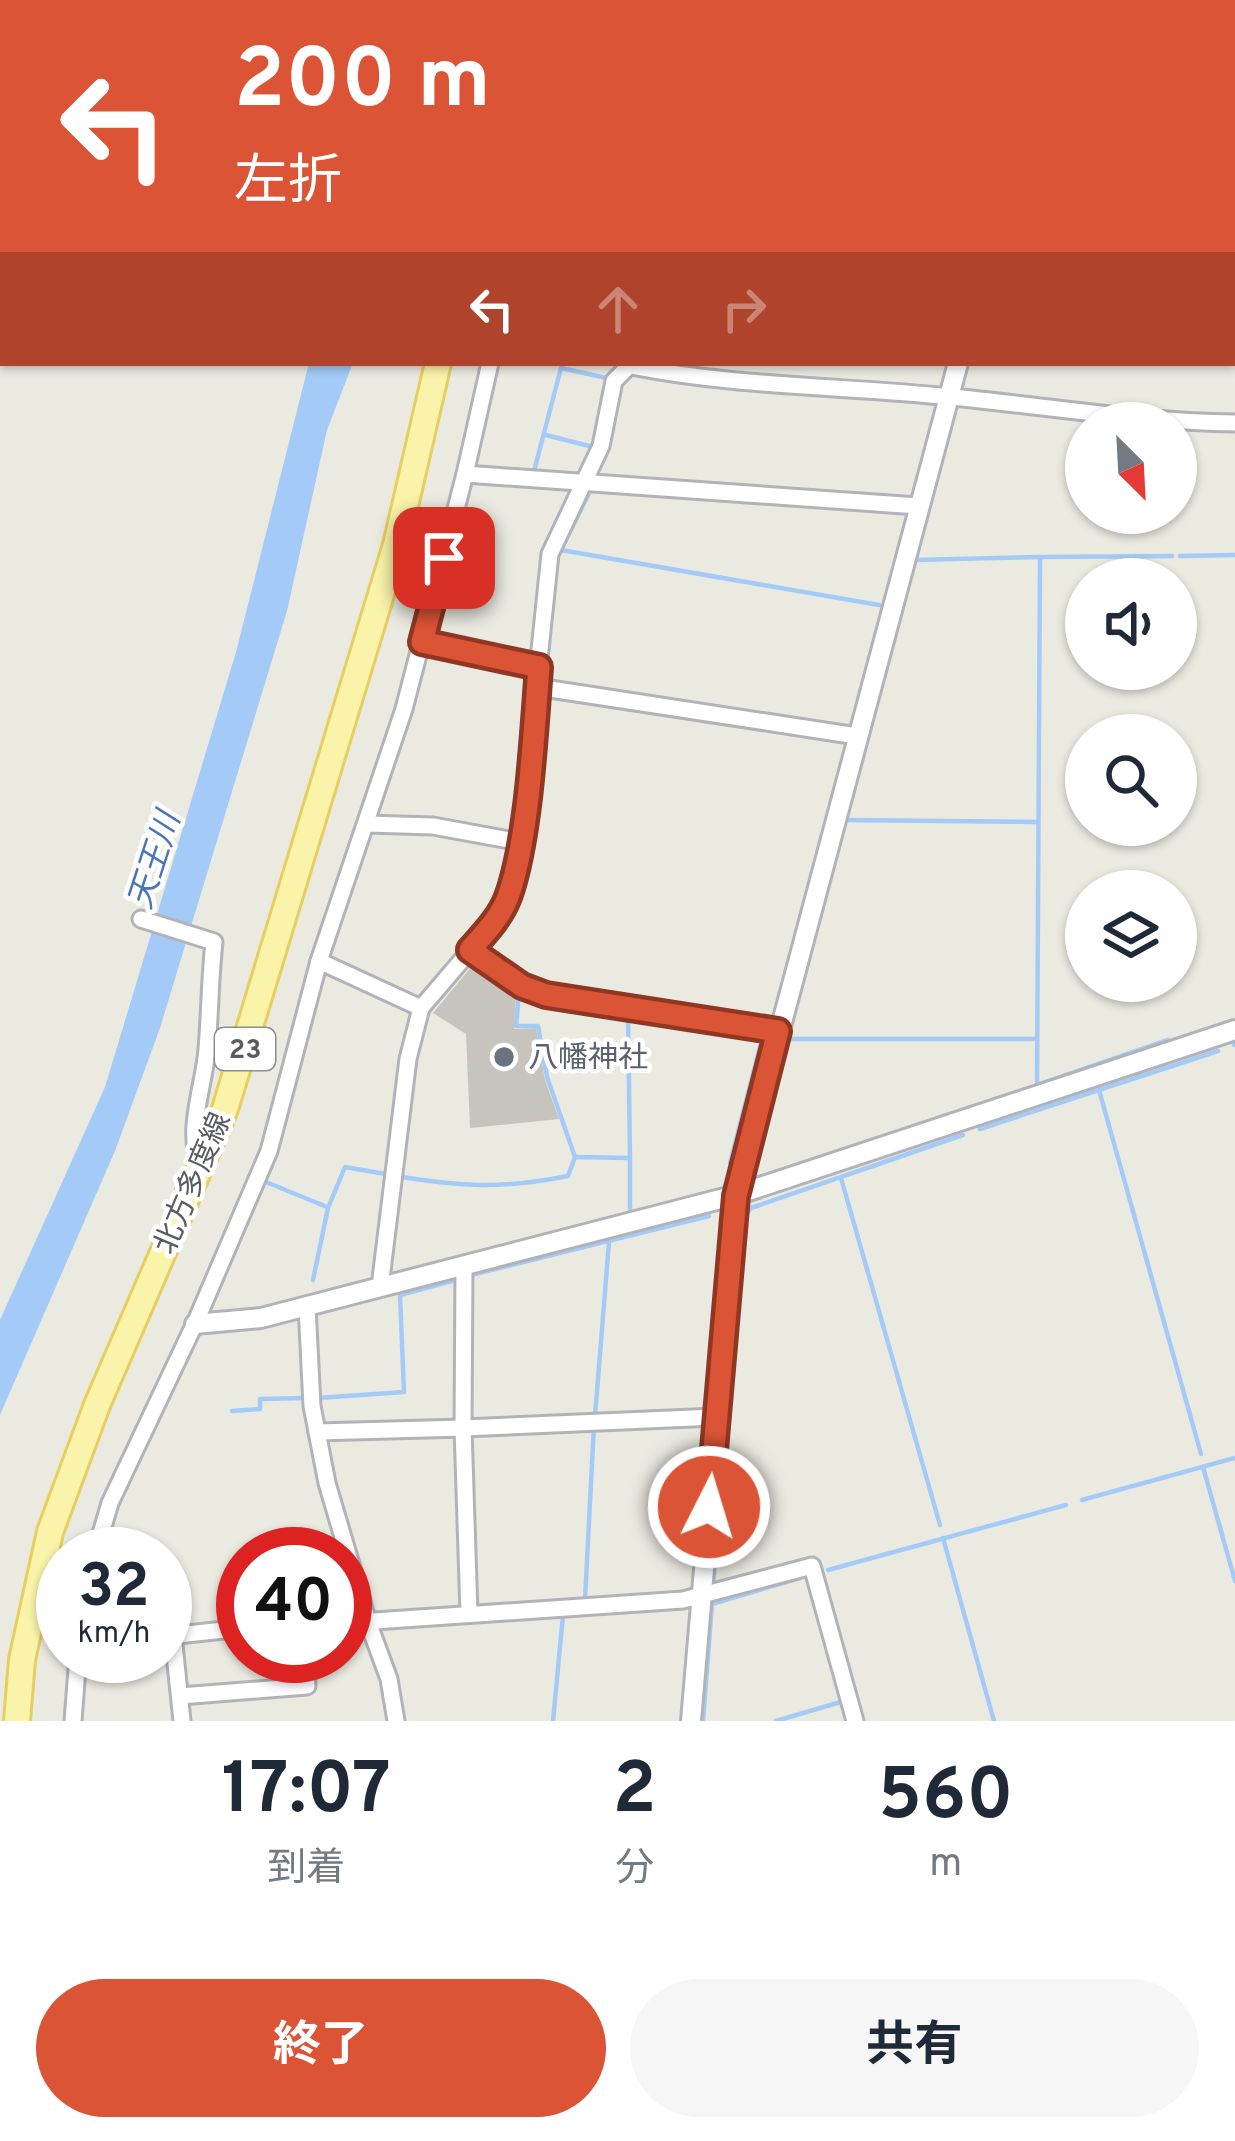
<!DOCTYPE html>
<html lang="ja">
<head>
<meta charset="utf-8">
<style>
  body { margin:0; font-family:Overpass,"Noto Sans JP",sans-serif; background:#f6f6f7; color:#1f2937; height:100vh; display:flex; flex-direction:column; font-size:45px; white-space:nowrap }
  * { box-sizing:border-box; margin:0 }
  p { font-size:39px; color:#747a83 }
  .icon { flex:none; width:66px; height:66px; fill:none; stroke:currentColor; stroke-width:2; stroke-linecap:round; stroke-linejoin:round }
  .map { position:relative; height:1721px; overflow:hidden }
  .details { display:flex; flex-direction:column; background:#fff; flex:1 }
  .details>* { flex:none }
  .banner { position:absolute; left:0px; top:0px; width:1236px; height:366px; box-shadow:0 3px 9px #0004; background:#dc5436; color:#fff; overflow:hidden }
  .needle { width:78px; rotate:156deg }
  .tools { position:absolute; left:1065px; top:402px; display:grid; gap:24px }
  .tools a { display:grid; place-items:center; width:132px; height:132px; border-radius:50%; background:#fff; box-shadow:0 3px 9px #0004; font-size:60px }
  .speed { position:absolute; left:36px; top:1527px; display:flex; gap:24px; font-size:60px; font-weight:700; text-align:center }
  .speed>* { display:grid; place-content:center; width:156px; height:156px; border-radius:50%; background:#fff; box-shadow:0 3px 9px #0004; line-height:1 }
  .speed small { font-size:30px; font-weight:400 }
  .speed .limit { border:18px solid #d22; background:#fff; color:#111 }
  .pin { position:absolute; display:grid; place-items:center; width:102px; height:102px; color:#fff; margin:-51px; border-radius:24px; box-shadow:0 6px 18px #0006 }
  .me { position:absolute; width:132px; margin:-66px; rotate:5deg; stroke-linejoin:round; filter:drop-shadow(0 0 9px #0008) }
  .turn { display:flex; align-items:center; gap:42px; height:252px; padding:0 36px; font-size:54px }
  .turn .icon { width:156px; height:156px; stroke-width:2.5 }
  .turn b { display:block; font-size:84px; line-height:102px }
  .lanes { display:flex; align-items:center; height:114px; padding:0 36px; background:#0003; justify-content:center; gap:60px; direction:ltr }
  .lanes .off { opacity:.35 }
  .eta { display:flex; justify-content:space-evenly; align-items:center; height:204px; text-align:center }
  .eta b { font-size:72px; font-weight:700; line-height:84px }
  .button { display:flex; gap:24px; margin-top:auto; padding:24px 36px }
  .button a { flex:1; height:138px; border-radius:72px; background:#dc5436; color:#fff; font-size:48px; font-weight:700; line-height:138px; text-align:center }
  .button a+a { background:#f6f6f7; color:#1f2937 }
  .map>svg:first-child { display:block }
  .green { fill:#bfe2c2 }
  .water { fill:#a4cbf8 }
  .lines { fill:none; stroke-linecap:round; stroke-linejoin:round }
  .stream { stroke:#a4cbf8; stroke-width:4.5 }
  .building { fill:#c7c4be }
  .minor-casing { stroke:#b2b3b8; stroke-width:21 }
  .tertiary-casing { stroke:#b2b3b8; stroke-width:24 }
  .primary-casing { stroke:#e7ce5f; stroke-width:30 }
  .minor { stroke:#fff; stroke-width:15 }
  .tertiary { stroke:#fff; stroke-width:18 }
  .primary { stroke:#f9f4a9; stroke-width:24 }
  .route-casing { stroke:#8f3723; stroke-width:30 }
  .route { stroke:#dc5436; stroke-width:21 }
  .worship-dot { fill:#6b7280; stroke:#fff; stroke-width:4.5 }
  .labels { text-anchor:middle; stroke-width:9; stroke-linejoin:round; paint-order:stroke }
  .shield { fill:#fff; stroke:#8c8d90; stroke-width:3 }
  .shield-label { font-size:27px; font-weight:bold; fill:#5a5c61 }
  .worship-label { font-size:30px; fill:#5b616d; stroke:#fff; text-anchor:start }
  .street-label { font-size:30px; fill:#5a5c61; stroke:#fff }
  .water-label { font-size:33px; font-style:italic; fill:#4975b9; stroke:#fff }
</style>
</head>
<body>
<div class="map">
<svg width="1235" height="1721" viewBox="0 0 1235 1721">
  <rect width="100%" height="100%" fill="#ebeae1"/>
  <polygon class="green" points="0,0 340,0 3,3 3,221"/>
  <polygon class="water" points="309,363 353,363 327,430 287,611 160,1028 115,1151 0,1415 0,1320 105,1087 236,652"/>
  <g class="lines">
    <g class="stream">
      <polyline points="1233,18 1235,18"/>
      <polyline points="1233,288 1235,288"/>
      <polyline points="546,435 593,447"/>
      <polyline points="533,475 561,368 611,379"/>
      <polyline points="589,493 561,550 879,605"/>
      <polyline points="1180,556 1235,555"/>
      <polyline points="1040,557 1172,556"/>
      <polyline points="913,560 1040,557 1037,1085 1168,1040"/>
      <polyline points="533,810 542,702 549,697 777,731"/>
      <polyline points="843,820 1036,822"/>
      <polyline points="519,992 516,1026 538,1026 547,1077 575,1157"/>
      <polyline points="628,1000 666,1006"/>
      <polyline points="796,1003 808,963"/>
      <polyline points="786,1039 1037,1039"/>
      <polyline points="1234,1045 1235,1044"/>
      <polyline points="1099,1090 1201,1454"/>
      <polyline points="980,1129 1218,1051"/>
      <polyline points="630,1158 630,1212"/>
      <polyline points="734,1164 730,1163 762,1039 757,1035"/>
      <polyline points="754,1165 766,1118"/>
      <path d="M396,1176C461,1187 503,1189 568,1176L575,1157L630,1158L628,1015L633,1016"/>
      <polyline points="841,1178 940,1525"/>
      <polyline points="266,1182 327,1207"/>
      <polyline points="742,1220 751,1208 963,1135"/>
      <polyline points="471,1275 709,1216"/>
      <polyline points="313,1280 328,1208 345,1167 386,1174"/>
      <polyline points="318,1398 404,1392 400,1295 452,1281"/>
      <polyline points="232,1411 260,1409 260,1399 306,1398"/>
      <polyline points="595,1416 609,1242"/>
      <polyline points="1203,1467 1235,1581"/>
      <polyline points="1082,1500 1235,1458"/>
      <polyline points="943,1538 994,1721"/>
      <polyline points="828,1570 1066,1505"/>
      <polyline points="713,1585 741,1244"/>
      <polyline points="585,1599 594,1425"/>
      <polyline points="628,1611 681,1608"/>
      <polyline points="553,1721 563,1615"/>
      <polyline points="703,1721 712,1604 800,1578"/>
      <polyline points="776,1721 844,1701"/>
    </g>
  </g>
  <polygon class="building" points="472,966 516,996 514,1029 536,1028 545,1080 559,1119 470,1128 466,1034 433,1013"/>
  <g class="lines">
    <defs>
      <g id="minor">
        <polyline points="861,0 921,3"/>
        <polyline points="558,3 559,0"/>
        <polyline points="659,3 660,0"/>
        <polyline points="1226,3 1226,0"/>
        <path d="M631,366C737,387 844,386 951,397C1046,406 1140,422 1235,423"/>
        <polyline points="465,474 918,506"/>
        <polyline points="422,642 539,667"/>
        <polyline points="537,687 857,736"/>
        <polyline points="367,824 433,826 520,842"/>
        <path d="M141,919L214,942C210,978 210,1013 207,1049C204,1087 186,1128 200,1165"/>
        <polyline points="470,950 522,986 546,995 778,1031"/>
        <polyline points="319,961 421,1008"/>
        <polyline points="464,1267 463,1428 716,1417"/>
        <polyline points="380,1287 408,1059 421,1008 497,919 508,897 520,842 550,554 601,446 614,381 632,363"/>
        <polyline points="307,1306 312,1406 327,1483 368,1622 389,1679 396,1721"/>
        <polyline points="317,1432 463,1428 469,1614"/>
        <polyline points="95,1554 110,1503 197,1319 269,1151 319,961 404,709 465,474 490,363"/>
        <polyline points="345,1623 683,1600 812,1566 855,1721"/>
        <polyline points="173,1635 182,1721"/>
        <polyline points="168,1636 243,1628"/>
        <polyline points="180,1696 307,1686 305,1656"/>
        <polyline points="73,1721 78,1656"/>
      </g>
      <g id="tertiary">
        <polyline points="1001,3 1002,0"/>
        <polyline points="1233,148 1235,148"/>
        <polyline points="195,1324 261,1318 736,1195 1235,1030"/>
        <polyline points="691,1721 736,1195 958,363"/>
      </g>
      <g id="primary">
        <polyline points="509,3 509,0"/>
        <polyline points="17,1721 22,1660 50,1532 97,1405 225,1109 396,545 438,363"/>
      </g>
    </defs>
    <use href="#minor" class="minor-casing"/>
    <use href="#tertiary" class="tertiary-casing"/>
    <use href="#primary" class="primary-casing"/>
    <use href="#minor" class="minor"/>
    <use href="#tertiary" class="tertiary"/>
    <use href="#primary" class="primary"/>
  </g>
  <g class="lines">
    <defs>
      <path id="route" d="M444,558L422,642L539,667C534,731 529,839 508,897C500,918 484,934 470,950L522,986L546,995L778,1031L736,1196L709,1507"/>
    </defs>
    <use href="#route" class="route-casing"/>
    <use href="#route" class="route"/>
  </g>
  <circle class="worship-dot" cx="504" cy="1057" r="12"/>
  <g class="labels">
    <rect class="shield" x="215" y="1028" width="60" height="42" rx="9"/>
    <g class="shield-label">
      <text x="245" y="1058">23</text>
    </g>
    <g class="worship-label">
      <text x="528" y="1067">八幡神社</text>
    </g>
    <g class="street-label">
      <text transform="translate(192 1183) rotate(-67)" y="10">北方多度線</text>
    </g>
    <g class="water-label">
      <text transform="translate(153 860) rotate(-72)" y="12">天王川</text>
    </g>
  </g>
</svg>
<div class="tools">
<a><svg class="needle" viewBox="-14 -14 28 28"><path d="M0-13l5 13h-10z" fill="#e53935"/><path d="M0 13l5-13h-10z" fill="#747a83"/></svg></a>
<a><svg class="icon" aria-label="sound" viewBox="0 0 24 24"><path d="M4 9h4l5-4v14l-5-4H4zM17 9q2 3 0 6"/></svg></a>
<a><svg class="icon" aria-label="search" viewBox="0 0 24 24"><circle cx="10" cy="10" r="6"/><path d="M15 15l6 6"/></svg></a>
<a><svg class="icon" aria-label="layers" viewBox="0 0 24 24"><path d="M12 4l9 5-9 5-9-5zM3 14l9 5 9-5"/></svg></a>
</div>
<div class="speed"><div>32<small>km/h</small></div><div class="limit">40</div></div>
<div class="pin" style="left:444px;top:558px;background:#d93025"><svg class="icon" aria-label="arrive" viewBox="0 0 24 24"><path d="M6 21V4h12l-3 4 3 4H6"/></svg></div>
<svg class="me" style="left:709px;top:1507px" viewBox="-20 -20 40 40"><circle r="17" fill="#dc5436" stroke="#fff" stroke-width="3"/><path d="M0-11L8 9 0 5-8 9z" fill="#fff"/></svg>
<div class="banner">
<div class="turn"><svg class="icon" aria-label="left" viewBox="0 0 24 24"><path d="M17 20v-9H6M10 6l-5 5 5 5"/></svg><div><b>200 m</b>左折</div></div>
<div class="lanes"><svg class="icon" aria-label="left" viewBox="0 0 24 24"><path d="M17 20v-9H6M10 6l-5 5 5 5"/></svg><svg class="icon off" aria-label="ahead" viewBox="0 0 24 24"><path d="M12 20V5M6 11l6-6 6 6"/></svg><svg class="icon off" aria-label="right" viewBox="0 0 24 24"><path d="M7 20v-9h11M14 6l5 5-5 5"/></svg></div>
</div>
</div>
<section class="details">
<div class="eta">
<div><b>17:07</b><p>到着</p></div>
<div><b>2</b><p>分</p></div>
<div><b>560</b><p>m</p></div>
</div>
<div class="button"><a>終了</a><a>共有</a></div>
</section>
</body>
</html>
